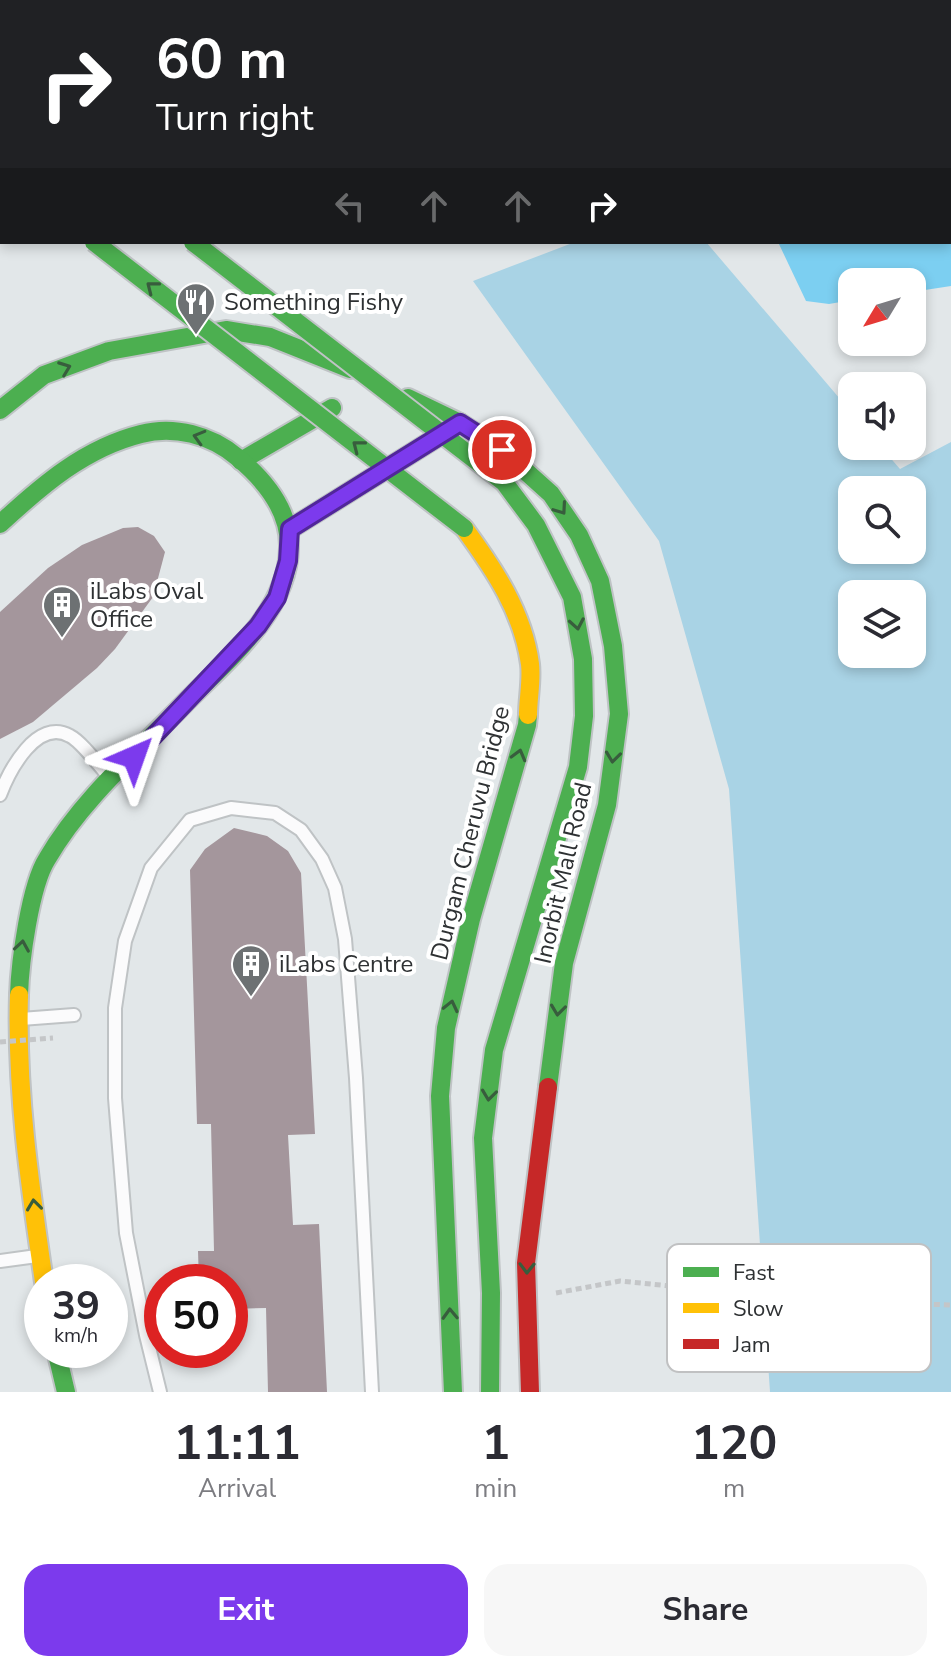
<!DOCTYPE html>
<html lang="en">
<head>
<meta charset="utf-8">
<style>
  body { margin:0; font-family:"Nunito Sans",sans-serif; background:#f7f7f7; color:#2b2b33; height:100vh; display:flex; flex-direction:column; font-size:30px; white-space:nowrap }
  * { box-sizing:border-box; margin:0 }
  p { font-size:26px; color:#7c7c81 }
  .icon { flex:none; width:44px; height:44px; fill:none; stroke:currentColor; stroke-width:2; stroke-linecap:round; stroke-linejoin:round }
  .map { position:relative; height:1392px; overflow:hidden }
  .sheet { display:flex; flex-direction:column; background:#fff; flex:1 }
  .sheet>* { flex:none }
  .hud { position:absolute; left:0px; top:0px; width:952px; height:244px; box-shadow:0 4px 12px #0003; background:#202124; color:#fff; overflow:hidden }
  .needle { width:52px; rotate:232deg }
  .controls { position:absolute; left:838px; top:268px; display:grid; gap:16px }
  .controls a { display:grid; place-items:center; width:88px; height:88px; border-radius:16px; background:#fff; box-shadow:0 4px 12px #0003; font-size:40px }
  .speed { position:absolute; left:24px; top:1264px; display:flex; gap:16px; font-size:40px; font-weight:700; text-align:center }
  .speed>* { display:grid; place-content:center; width:104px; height:104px; border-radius:50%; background:#fff; box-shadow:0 4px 12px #0003; line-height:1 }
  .speed small { font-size:20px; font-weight:400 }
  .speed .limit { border:12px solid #d22; background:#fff; color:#111 }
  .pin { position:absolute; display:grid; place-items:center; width:68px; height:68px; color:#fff; margin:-34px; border:4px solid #fff; border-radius:50%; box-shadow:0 2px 8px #0007 }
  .me { position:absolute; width:88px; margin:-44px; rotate:43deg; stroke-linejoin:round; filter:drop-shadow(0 0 6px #0008) }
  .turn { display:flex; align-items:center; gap:28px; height:168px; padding:0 24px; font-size:36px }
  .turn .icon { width:104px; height:104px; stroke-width:2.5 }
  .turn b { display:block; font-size:56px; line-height:68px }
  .lanes { display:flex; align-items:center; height:76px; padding:0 24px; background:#0003; justify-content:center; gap:40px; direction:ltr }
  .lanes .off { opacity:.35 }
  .eta { display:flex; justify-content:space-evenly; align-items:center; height:136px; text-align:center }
  .eta b { font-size:48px; font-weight:700; line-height:56px }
  .button { display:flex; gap:16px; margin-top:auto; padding:16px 24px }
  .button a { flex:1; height:92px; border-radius:24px; background:#7c3aed; color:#fff; font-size:32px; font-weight:700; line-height:92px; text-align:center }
  .button a+a { background:#f7f7f7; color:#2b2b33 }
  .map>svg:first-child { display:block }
  .green { fill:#a9d3e5; fill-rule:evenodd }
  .water { fill:#7ccff1 }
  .building { fill:#a4969c }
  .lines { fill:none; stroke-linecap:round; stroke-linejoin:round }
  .lane-casing { stroke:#bfc3c5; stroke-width:16 }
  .fast-casing { stroke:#bfc3c5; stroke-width:22 }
  .slow-casing { stroke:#bfc3c5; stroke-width:22 }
  .jam-casing { stroke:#bfc3c5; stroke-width:22 }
  .path { stroke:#c4c6c8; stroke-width:5; stroke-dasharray:6 4; stroke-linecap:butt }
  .lane { stroke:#fbfbfc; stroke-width:12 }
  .fast { stroke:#4caf50; stroke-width:18 }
  .slow { stroke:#ffc107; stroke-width:18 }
  .jam { stroke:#c62828; stroke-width:18 }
  .fast-bridge-casing { stroke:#bfc3c5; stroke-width:22; stroke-linecap:butt }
  .path-bridge { stroke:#c4c6c8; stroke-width:5; stroke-dasharray:6 4; stroke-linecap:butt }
  .fast-bridge { stroke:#4caf50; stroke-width:18 }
  .oneway { stroke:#385d3d }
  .route-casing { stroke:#51269a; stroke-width:20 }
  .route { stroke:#7c3aed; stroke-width:14 }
  .labels { text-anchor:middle; stroke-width:8; stroke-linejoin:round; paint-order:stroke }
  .poi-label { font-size:24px; fill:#2e3133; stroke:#fff; text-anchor:start }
  .street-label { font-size:24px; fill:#2e3133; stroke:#fff }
  .key { fill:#fff; stroke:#c0c1c2; stroke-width:2 }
  .key-label { font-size:22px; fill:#2e3133 }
</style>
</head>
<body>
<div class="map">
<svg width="951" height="1392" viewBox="0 0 951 1392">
  <rect width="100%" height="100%" fill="#e2e7e9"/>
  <path class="green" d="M575,242H706L852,413V446H880L900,469L951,442V1392H770L729,789L659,541L473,281ZM852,490H912V550H852ZM852,594H912V654H852Z"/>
  <polygon class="water" points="0,0 951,0 951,286 912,292 912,282 852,282 852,300 829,304 806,301 778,242 950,242 950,2 2,2 0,173"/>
  <g class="building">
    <polygon points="138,527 154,536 165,552 153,597 115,649 97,668 33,722 0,739 0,612 48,568 82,545 123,528"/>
    <polygon points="234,828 267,836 288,851 301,873 315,1134 288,1135 293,1225 319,1224 327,1392 268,1392 266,1308 230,1309 230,1282 199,1282 198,1251 214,1251 211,1124 197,1124 190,870 205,849"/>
  </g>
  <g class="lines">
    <defs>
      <g id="lane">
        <path d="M0,795C9,771 37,717 70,736C82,742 100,767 110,778"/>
        <polyline points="21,1019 74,1015"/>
        <polyline points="0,1261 37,1256"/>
        <polyline points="160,1392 146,1335 126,1233 115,1098 115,1008 125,941 151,868 190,820 231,808 275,813 301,830 322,859 335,888 345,939 356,1078 372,1392"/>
      </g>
      <g id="fast">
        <polyline points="0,92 2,94"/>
        <polyline points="408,398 460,423 502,450 551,494 579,535 600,581 613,646 619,714 607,805 564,963 548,1087"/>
        <polyline points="0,410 44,375 109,351 226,330 270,337 350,369"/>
        <polyline points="241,461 332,408"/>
        <path d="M0,524C42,485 85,448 141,434C174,425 211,435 237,457C265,480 290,510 289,548C288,613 224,663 183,705C136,753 81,800 47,859C30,886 20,962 19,995"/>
        <polyline points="290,529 460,423"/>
        <polyline points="56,1350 66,1392"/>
        <polyline points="453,1392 440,1096 446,1028 471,919 527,725 528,715"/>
        <polyline points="490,1392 491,1293 483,1138 494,1050 578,767 584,716 583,659 572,597 536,525 504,482"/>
      </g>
      <g id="slow">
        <polyline points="0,170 2,171"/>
        <path d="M464,528C494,569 523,612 530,664C532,680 528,699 528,715"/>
        <path d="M19,995C16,1091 30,1186 44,1282"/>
      </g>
      <polyline id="jam" points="530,1392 526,1263 548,1087"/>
    </defs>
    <use href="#lane" class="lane-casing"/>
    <use href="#fast" class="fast-casing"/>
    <use href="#slow" class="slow-casing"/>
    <use href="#jam" class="jam-casing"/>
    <polyline class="path" points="556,1293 620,1281 812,1300 951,1305"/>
    <use href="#lane" class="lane"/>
    <use href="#fast" class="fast"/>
    <use href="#slow" class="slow"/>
    <use href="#jam" class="jam"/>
    <defs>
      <g id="fast-bridge">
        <polyline points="94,242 464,528"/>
        <polyline points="193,242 504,482"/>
      </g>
    </defs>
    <use href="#fast-bridge" class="fast-bridge-casing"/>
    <polyline class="path-bridge" points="0,1042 53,1038"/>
    <use href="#fast-bridge" class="fast-bridge"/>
  </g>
  <defs><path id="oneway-chevron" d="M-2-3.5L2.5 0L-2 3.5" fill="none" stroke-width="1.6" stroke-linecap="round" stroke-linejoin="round" transform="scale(2)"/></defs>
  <g class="oneway">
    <use href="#oneway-chevron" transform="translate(152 287) rotate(-142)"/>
    <use href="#oneway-chevron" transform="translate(65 368) rotate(-21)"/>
    <use href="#oneway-chevron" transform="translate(199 437) rotate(-164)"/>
    <use href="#oneway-chevron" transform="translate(358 446) rotate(-142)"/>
    <use href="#oneway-chevron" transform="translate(561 509) rotate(55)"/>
    <use href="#oneway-chevron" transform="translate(577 624) rotate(80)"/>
    <use href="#oneway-chevron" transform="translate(519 755) rotate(-75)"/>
    <use href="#oneway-chevron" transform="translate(613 757) rotate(97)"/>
    <use href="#oneway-chevron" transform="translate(22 946) rotate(-81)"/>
    <use href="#oneway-chevron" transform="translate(451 1006) rotate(-77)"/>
    <use href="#oneway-chevron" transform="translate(558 1010) rotate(97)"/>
    <use href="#oneway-chevron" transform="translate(489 1095) rotate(97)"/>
    <use href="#oneway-chevron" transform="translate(34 1205) rotate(-97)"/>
    <use href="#oneway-chevron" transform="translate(527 1268) rotate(91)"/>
    <use href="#oneway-chevron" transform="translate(450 1314) rotate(-92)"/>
  </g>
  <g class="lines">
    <defs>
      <polyline id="route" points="134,757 258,626 277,598 288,561 290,529 460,423 502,450"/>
    </defs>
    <use href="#route" class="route-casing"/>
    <use href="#route" class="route"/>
  </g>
  <defs>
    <symbol id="restaurant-pin" viewBox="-11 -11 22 30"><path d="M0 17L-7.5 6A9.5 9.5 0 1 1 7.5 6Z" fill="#6d7173" stroke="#fff"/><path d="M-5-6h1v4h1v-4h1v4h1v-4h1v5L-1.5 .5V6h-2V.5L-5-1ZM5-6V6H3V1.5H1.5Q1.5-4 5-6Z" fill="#fff"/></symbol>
    <symbol id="building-pin" viewBox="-11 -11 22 30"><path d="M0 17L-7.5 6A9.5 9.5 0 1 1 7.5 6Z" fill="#6d7173" stroke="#fff"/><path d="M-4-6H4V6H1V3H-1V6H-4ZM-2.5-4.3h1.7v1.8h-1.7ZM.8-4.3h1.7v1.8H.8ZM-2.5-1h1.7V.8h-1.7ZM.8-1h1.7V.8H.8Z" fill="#fff"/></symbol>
  </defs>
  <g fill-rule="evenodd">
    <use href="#restaurant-pin" x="174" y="280" width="44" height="60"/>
    <use href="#building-pin" x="40" y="583" width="44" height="60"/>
    <use href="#building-pin" x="229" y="942" width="44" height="60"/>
  </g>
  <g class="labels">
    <g class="poi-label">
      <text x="224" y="310">Something Fishy</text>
      <text x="90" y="599">iLabs Oval<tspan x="90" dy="28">Office</tspan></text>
      <text x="279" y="972">iLabs Centre</text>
    </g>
    <g class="street-label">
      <text transform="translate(470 833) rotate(-76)" y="8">Durgam Cheruvu Bridge</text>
      <text transform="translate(563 873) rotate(-77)" y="8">Inorbit Mall Road</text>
    </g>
  </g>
  <rect x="667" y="1244" width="264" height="128" rx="12" class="key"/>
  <rect x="683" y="1267" width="36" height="10" fill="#4caf50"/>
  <rect x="683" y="1303" width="36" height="10" fill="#ffc107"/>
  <rect x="683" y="1339" width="36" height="10" fill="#c62828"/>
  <g class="key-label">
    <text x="733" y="1280">Fast</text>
    <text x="733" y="1316">Slow</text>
    <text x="733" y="1352">Jam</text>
  </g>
</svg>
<div class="controls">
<a><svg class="needle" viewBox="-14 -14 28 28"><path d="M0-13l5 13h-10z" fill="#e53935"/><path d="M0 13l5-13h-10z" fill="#7c7c81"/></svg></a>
<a><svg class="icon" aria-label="sound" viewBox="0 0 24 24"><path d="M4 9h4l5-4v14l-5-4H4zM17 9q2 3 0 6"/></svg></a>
<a><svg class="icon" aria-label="search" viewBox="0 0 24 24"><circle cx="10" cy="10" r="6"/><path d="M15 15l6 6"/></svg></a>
<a><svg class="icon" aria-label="layers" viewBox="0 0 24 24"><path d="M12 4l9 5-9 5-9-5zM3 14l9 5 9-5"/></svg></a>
</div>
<div class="speed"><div>39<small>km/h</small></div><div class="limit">50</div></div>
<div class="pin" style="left:502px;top:450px;background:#d93025"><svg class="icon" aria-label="arrive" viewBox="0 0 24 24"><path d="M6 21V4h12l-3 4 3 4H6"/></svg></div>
<svg class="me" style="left:134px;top:757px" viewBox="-20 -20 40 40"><path d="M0-17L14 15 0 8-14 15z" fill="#7c3aed" stroke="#fff" stroke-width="4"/></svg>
<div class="hud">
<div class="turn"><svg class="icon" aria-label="right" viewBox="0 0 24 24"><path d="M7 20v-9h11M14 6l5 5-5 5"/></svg><div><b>60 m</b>Turn right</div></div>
<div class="lanes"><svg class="icon off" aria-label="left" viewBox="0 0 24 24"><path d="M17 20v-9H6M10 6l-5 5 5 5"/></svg><svg class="icon off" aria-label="ahead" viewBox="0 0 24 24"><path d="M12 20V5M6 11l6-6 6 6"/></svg><svg class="icon off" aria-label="ahead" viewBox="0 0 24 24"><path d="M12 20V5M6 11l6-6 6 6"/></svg><svg class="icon" aria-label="right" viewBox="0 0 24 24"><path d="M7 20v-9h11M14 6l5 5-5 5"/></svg></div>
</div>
</div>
<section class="sheet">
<div class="eta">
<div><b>11:11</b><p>Arrival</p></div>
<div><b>1</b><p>min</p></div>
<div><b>120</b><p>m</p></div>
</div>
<div class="button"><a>Exit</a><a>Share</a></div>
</section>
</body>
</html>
